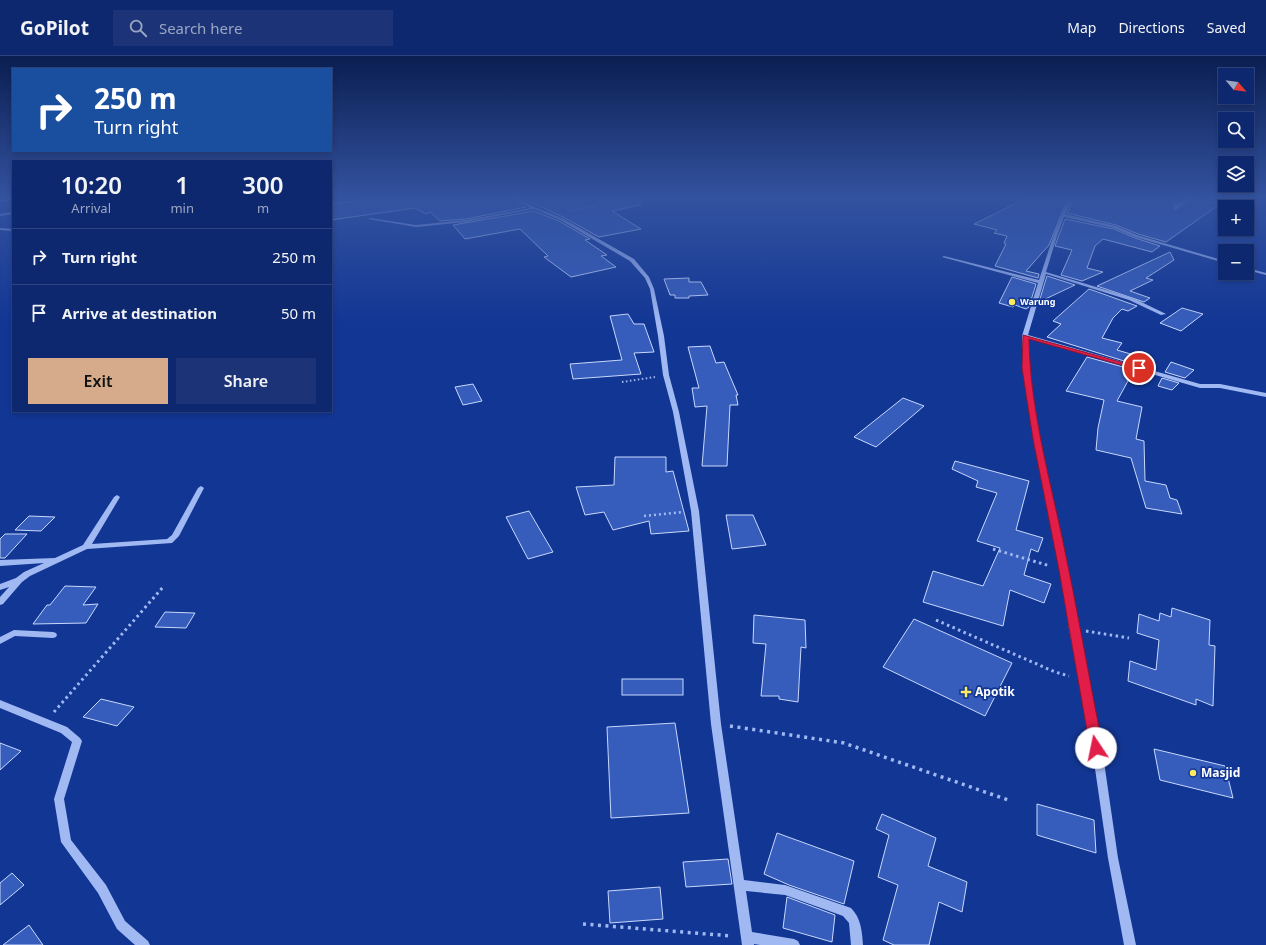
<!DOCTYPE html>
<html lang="en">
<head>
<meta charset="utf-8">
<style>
  body { margin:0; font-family:"Noto Sans",sans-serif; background:#1c3477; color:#f1f3f6; height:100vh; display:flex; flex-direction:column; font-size:15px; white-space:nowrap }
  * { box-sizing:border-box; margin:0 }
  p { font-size:13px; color:#9ba6c3 }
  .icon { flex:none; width:22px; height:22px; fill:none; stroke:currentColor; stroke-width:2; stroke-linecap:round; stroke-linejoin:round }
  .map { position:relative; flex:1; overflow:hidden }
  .details { position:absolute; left:12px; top:104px; width:320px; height:252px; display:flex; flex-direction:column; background:#0e286f; border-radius:0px; box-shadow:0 2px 6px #0003,0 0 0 1px #2e4482 }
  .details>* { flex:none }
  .guide { position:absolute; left:12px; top:12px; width:320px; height:84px; border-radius:0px; box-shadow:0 2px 6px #0003,0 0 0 1px #2e4482; background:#1a4fa0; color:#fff; overflow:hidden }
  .needle { width:26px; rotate:119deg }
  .buttons { position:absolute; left:1218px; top:12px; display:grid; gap:8px }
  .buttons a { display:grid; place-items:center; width:36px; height:36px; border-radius:0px; background:#0e286f; box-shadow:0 2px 6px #0003,0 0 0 1px #2e4482; font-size:20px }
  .pin { position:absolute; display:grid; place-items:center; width:34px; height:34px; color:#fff; margin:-17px; border:2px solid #fff; border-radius:50%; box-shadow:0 1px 4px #0007 }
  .me { position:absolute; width:44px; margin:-22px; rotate:349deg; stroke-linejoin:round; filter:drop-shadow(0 0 3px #0008) }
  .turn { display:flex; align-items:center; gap:14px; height:84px; padding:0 16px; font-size:18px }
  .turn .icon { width:52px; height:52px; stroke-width:2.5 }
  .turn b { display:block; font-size:28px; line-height:34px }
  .eta { display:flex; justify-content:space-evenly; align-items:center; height:68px; text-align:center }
  .eta b { font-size:24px; font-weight:600; line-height:28px }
  .cta { display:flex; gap:8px; margin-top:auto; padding:8px 16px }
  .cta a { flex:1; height:46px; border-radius:0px; background:#d6ab8b; color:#111; font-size:16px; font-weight:600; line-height:46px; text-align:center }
  .cta a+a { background:#1c3477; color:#f1f3f6 }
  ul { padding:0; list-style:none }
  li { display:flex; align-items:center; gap:12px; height:56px; padding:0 16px; border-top:1px solid #2e4482 }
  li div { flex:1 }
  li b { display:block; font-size:15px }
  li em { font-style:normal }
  header { display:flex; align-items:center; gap:24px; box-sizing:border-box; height:56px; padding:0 20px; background:#0e286f; border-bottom:1px solid #2e4482 }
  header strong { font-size:19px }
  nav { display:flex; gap:22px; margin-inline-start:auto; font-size:14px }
  .search { width:280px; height:36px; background:#1c3477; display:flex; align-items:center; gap:10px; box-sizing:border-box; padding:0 14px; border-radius:0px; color:#9ba6c3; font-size:15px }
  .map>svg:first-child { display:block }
  .building { fill:#365dbb; stroke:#c8d8fd }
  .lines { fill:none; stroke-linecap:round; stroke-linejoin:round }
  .path-far4 { stroke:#a1b9f3; stroke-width:1.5; stroke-dasharray:1 2; stroke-linecap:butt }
  .path-far3 { stroke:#a1b9f3; stroke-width:2; stroke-dasharray:1.5 2.5; stroke-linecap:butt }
  .path-far2 { stroke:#a1b9f3; stroke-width:2.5; stroke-dasharray:2 3; stroke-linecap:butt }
  .path-far1 { stroke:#a1b9f3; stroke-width:3; stroke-dasharray:2.5 3.5; stroke-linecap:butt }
  .path { stroke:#a1b9f3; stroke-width:3.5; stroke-dasharray:3 4.5; stroke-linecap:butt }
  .minor { fill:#a1b9f3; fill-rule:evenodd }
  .route { fill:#e11d48; stroke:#92132f }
  .poi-dot { fill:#ffea62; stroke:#123694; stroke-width:1.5 }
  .labels { text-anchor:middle; stroke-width:3.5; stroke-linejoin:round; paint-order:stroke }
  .far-poi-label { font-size:9px; font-weight:bold; fill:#fff; stroke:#123694; text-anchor:start }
  .near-poi-label { font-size:12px; font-weight:bold; fill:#fff; stroke:#123694; text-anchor:start }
</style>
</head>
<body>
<header>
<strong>GoPilot</strong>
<div class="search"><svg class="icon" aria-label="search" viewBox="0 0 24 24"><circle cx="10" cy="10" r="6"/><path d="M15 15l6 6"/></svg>Search here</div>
<nav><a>Map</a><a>Directions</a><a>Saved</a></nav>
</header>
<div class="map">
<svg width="1266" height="889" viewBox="0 0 1266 889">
  <rect width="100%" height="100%" fill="#123694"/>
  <g class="building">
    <polygon points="356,142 513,142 526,151 466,163 440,165 430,156 426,158 415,152 331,164 331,148 358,145"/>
    <polygon points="522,142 640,142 640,149 612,155 641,173 599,181 563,161"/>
    <polygon points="1027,142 1068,142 1049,189 1026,215 1039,218 1038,222 995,210 1006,188 1004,187 1007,180 994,177 997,174 974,168"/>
    <polygon points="1075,142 1167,142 1179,145 1174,149 1175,154 1193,142 1220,148 1166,186 1138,178 1116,169 1067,157"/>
    <polygon points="534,155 559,165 590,183 585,184 607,199 601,200 616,211 571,221 544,201 548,200 520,173 465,183 453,169"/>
    <polygon points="1065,163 1114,173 1135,182 1160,190 1152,196 1103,183 1095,190 1087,212 1103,216 1082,225 1061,219 1072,194 1055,190"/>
    <polygon points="1170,196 1174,204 1146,222 1153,224 1130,235 1150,242 1144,246 1097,230"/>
    <polygon points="1047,220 1075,229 1039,246"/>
    <polygon points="1012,221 1036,228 1029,251 1026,253 1015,249 1013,251 999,247"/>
    <polygon points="689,222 689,226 701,226 708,239 689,240 689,242 675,242 675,239 670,239 664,223"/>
    <polygon points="1089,233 1137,250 1128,255 1122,253 1113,262 1102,282 1122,287 1117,294 1141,301 1137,309 1047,281 1061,268 1053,265"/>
    <polygon points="1182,252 1203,258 1181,275 1160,267"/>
    <polygon points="628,258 634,268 644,268 654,296 634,297 641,318 573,323 570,308 622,304 610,260"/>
    <polygon points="710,290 716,307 724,306 738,339 736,339 738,349 730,349 727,410 702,410 707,350 695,351 692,332 699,332 688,291"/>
    <polygon points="1087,301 1134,314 1117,345 1142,351 1136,383 1144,385 1145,425 1166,429 1170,442 1177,444 1182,458 1146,452 1131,402 1096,394 1098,372 1104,344 1066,335"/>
    <polygon points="1171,306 1194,314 1185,322 1165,316"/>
    <polygon points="1162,322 1179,327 1172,334 1158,330"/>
    <polygon points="473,328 482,345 463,349 455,331"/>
    <polygon points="903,342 924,350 876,391 854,381"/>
    <polygon points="615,401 666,401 666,416 673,415 689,475 651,478 649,465 613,474 604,456 585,459 576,431 614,429"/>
    <polygon points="955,405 1029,425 1016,474 1043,482 1038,496 1031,493 1024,519 1051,528 1044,547 1010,534 1003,570 923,546 933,515 983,530 1000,492 977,485 997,437 976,431 978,425 952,413"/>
    <polygon points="529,455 553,496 528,503 506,461"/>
    <polygon points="726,459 753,459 766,489 732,493"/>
    <polygon points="29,460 55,461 41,475 15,474"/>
    <polygon points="5,478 27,478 5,502 0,502 0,483"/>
    <polygon points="65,530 96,531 83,549 98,548 86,567 33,568 47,549 50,549"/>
    <polygon points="1172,552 1210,564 1209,589 1215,590 1213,650 1196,643 1196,649 1128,625 1130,605 1156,614 1159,584 1137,577 1139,558 1159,565 1160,557 1171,561"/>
    <polygon points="165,556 195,557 186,572 155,571"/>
    <polygon points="754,559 805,564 806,592 801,591 798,646 779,643 779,640 761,640 766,588 753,587"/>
    <polygon points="914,563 1012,607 985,660 883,611"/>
    <rect x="622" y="623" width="61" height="16"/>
    <polygon points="101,643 134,651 117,670 83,661"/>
    <polygon points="675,667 689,757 611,762 607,671"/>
    <polygon points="0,687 21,695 0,714"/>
    <polygon points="1154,693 1225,710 1233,742 1160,724"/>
    <polygon points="1037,748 1094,764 1096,797 1037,779"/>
    <polygon points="882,758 936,782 928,810 967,826 962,856 939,846 929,889 894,889 883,884 898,829 878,821 889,779 876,773"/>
    <polygon points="777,777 854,805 844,848 789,829 764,818"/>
    <polygon points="728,803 732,828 686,831 683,806"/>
    <polygon points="12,817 24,829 0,849 0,827"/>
    <polygon points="660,831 663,863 610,867 608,835"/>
    <polygon points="787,841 835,859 832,886 783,872"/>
    <polygon points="29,869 43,889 3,889"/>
  </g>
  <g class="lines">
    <polyline class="path-far4" points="568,155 597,150"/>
    <polyline class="path-far3" points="622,326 655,321"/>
    <polyline class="path-far2" points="644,460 683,456"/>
    <g class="path-far1">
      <polyline points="993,493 1050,510"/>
      <polyline points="936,564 1055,616 1069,620"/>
      <polyline points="1086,575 1129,582"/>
      <polyline points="54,656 163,531"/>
    </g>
    <g class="path">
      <polyline points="730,670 844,687 1011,745"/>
      <polyline points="583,868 732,880"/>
    </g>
    <g class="minor">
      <polygon points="13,142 13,144 0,146 0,144"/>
      <path d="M514,142H519L535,151L562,162L634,203L649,221L654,233L664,280L669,319L679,356L699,455L721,668L744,824L785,829L851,852C861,862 862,875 863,889H851L849,867L843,860L785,839L746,835L752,876L794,883L798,885L800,889H760L754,888V889H742L711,668L691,455L673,356L663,319L658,280L650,233L645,222L630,205L560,164L534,153L466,166L416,171L368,163L370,162L416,169L466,164L530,152Z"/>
      <path d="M1070,142H1074L1065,158L1116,170L1137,179L1225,205V207L1135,181L1114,172L1064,161L1057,180L1046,216L1133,242L1166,258L1161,259L1129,244L1046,218L1028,279L1200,328H1220L1266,337V341L1220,332H1200L1028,282L1029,312L1040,383L1068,514L1077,573L1102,692L1118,802L1136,889H1124L1108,802L1092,692L1069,573L1060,514L1034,383L1023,312L1022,280L1038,227L942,201L944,200L1039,224C1048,197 1056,168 1070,142Z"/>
      <polygon points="1185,142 1190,142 1177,152 1175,152 1175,150"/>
      <polygon points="13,156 13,158 0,160 0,158"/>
      <polygon points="0,172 13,173 13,175 0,174"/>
      <polygon points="1247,212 1266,217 1266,219 1247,214"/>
      <polygon points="201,430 204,432 179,480 172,487 87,493 30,520 22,526 3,548 0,549 0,541 9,531 0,534 0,528 16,522 24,516 44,507 0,510 0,504 55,502 83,489 114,441 117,439 120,441 92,488 167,483 172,479 198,432"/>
      <polygon points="14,574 53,576 56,577 57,579 56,581 53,582 15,580 0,588 0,581"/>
      <polygon points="0,644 67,671 80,682 82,685 64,743 71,784 106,829 125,865 148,885 150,889 135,889 117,873 98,837 61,786 54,743 72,686 61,677 0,652"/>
    </g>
  </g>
  <linearGradient id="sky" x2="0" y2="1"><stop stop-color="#0a1e51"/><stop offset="0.53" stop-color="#33529f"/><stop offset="1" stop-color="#33529f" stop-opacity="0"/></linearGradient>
  <rect width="1266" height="267" fill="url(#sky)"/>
  <path class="route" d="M1023,279L1142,312L1139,314L1029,283C1030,350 1048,416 1062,481C1077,551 1089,622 1103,692L1101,696L1096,698L1092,696L1090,692L1059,514L1033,383L1022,312Z"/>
  <g class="poi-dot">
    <circle cx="1012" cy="246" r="4"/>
    <path d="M964 630h4v4h4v4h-4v4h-4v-4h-4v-4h4z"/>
    <circle cx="1193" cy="717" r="4"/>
  </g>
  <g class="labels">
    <g class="far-poi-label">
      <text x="1020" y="249">Warung</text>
    </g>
    <g class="near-poi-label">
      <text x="975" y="640">Apotik</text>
      <text x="1201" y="721">Masjid</text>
    </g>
  </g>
</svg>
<div class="buttons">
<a><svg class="needle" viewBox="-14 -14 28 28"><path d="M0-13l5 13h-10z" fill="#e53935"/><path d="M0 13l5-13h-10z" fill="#9ba6c3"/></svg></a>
<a><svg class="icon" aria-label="search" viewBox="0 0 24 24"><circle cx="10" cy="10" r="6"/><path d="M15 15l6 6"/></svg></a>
<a><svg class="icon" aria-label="layers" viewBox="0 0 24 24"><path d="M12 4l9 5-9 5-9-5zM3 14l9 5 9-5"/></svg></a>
<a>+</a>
<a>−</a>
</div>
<div class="pin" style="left:1139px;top:312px;background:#d93025"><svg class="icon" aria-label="arrive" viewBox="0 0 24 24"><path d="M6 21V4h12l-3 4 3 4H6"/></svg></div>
<svg class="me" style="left:1096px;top:692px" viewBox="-20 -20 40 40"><circle r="19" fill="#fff"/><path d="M0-13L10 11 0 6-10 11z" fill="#e11d48"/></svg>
<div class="guide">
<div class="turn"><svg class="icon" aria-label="right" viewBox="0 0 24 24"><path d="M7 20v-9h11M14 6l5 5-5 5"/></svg><div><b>250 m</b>Turn right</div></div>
</div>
<section class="details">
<div class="eta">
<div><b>10:20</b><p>Arrival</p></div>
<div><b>1</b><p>min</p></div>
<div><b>300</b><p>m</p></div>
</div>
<ul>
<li><svg class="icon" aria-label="right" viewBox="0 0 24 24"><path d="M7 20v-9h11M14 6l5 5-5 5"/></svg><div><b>Turn right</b></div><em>250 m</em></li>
<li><svg class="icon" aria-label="arrive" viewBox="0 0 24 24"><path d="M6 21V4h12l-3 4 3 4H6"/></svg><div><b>Arrive at destination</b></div><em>50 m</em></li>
</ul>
<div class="cta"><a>Exit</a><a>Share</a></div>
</section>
</div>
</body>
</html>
